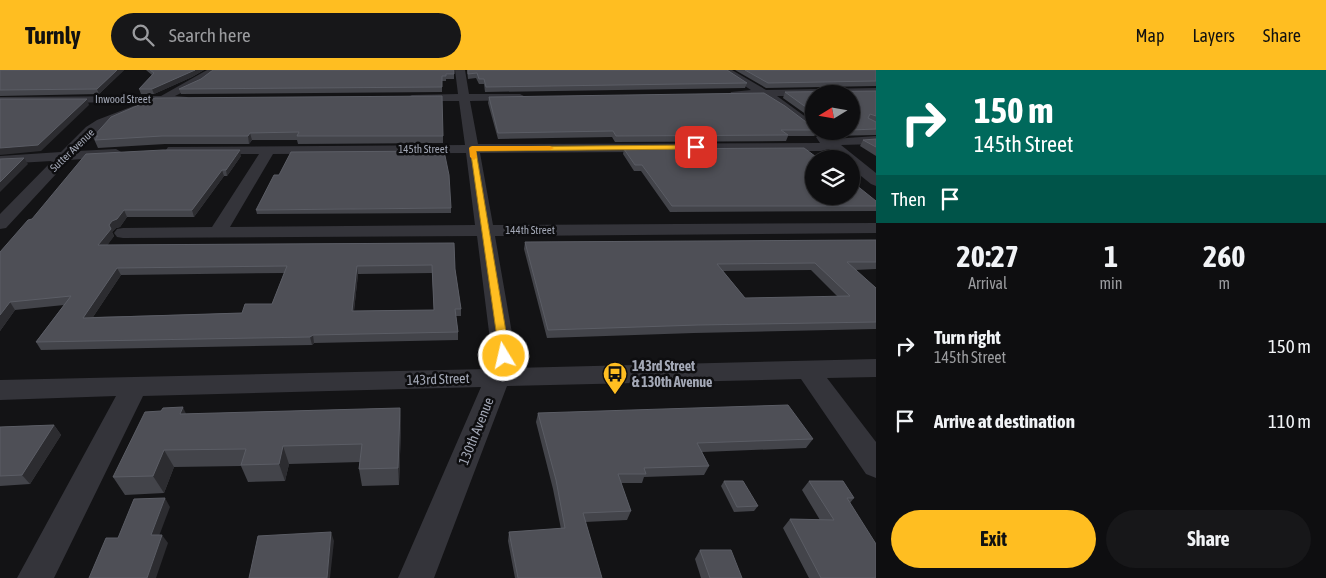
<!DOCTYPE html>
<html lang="en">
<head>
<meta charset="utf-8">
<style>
  body { margin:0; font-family:"Asap Condensed",sans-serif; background:#171719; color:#f1f3f6; height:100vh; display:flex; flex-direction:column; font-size:19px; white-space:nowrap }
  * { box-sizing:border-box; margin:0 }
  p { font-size:16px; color:#9b9c9f }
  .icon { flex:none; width:28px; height:28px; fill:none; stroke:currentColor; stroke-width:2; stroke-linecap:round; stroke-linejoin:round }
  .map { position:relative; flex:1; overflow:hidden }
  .panel { display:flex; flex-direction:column; background:#0e0e10; width:450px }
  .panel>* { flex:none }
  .top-card { background:#00695c; color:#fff; overflow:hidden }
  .needle { width:32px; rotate:259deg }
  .fabs { position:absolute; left:805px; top:15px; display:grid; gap:10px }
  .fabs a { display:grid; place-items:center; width:55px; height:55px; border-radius:50%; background:#0e0e10; box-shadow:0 1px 4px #0004,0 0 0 1px #2e2e30; font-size:25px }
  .pin { position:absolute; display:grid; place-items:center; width:42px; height:42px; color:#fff; margin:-21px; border-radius:10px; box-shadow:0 2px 8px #0006 }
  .me { position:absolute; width:55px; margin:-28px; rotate:351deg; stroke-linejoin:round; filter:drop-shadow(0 0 4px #0008) }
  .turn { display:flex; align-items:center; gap:18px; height:105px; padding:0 15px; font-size:22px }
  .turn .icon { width:65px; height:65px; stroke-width:2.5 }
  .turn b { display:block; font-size:35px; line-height:42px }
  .then { display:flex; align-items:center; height:48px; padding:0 15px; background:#0003; gap:10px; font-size:19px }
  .eta { display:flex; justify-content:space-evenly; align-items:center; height:85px; text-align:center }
  .eta b { font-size:30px; font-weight:700; line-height:35px }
  .button { display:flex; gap:10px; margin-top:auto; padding:10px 15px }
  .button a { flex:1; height:58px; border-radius:30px; background:#ffbe21; color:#111; font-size:20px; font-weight:700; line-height:58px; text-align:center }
  .button a+a { background:#171719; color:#f1f3f6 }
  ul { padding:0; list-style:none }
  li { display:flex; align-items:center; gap:15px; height:75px; padding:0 15px }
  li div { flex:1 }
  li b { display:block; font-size:19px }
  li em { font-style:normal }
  header { display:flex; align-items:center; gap:30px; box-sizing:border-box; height:70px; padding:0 25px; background:#ffbe21; color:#111 }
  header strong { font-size:24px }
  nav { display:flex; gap:28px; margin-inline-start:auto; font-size:18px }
  .search { width:350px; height:45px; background:#171719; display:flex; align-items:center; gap:12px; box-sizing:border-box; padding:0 18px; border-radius:28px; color:#9b9c9f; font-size:19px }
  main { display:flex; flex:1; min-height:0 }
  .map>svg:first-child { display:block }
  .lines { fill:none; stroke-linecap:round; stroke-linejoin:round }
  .minor { fill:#34343a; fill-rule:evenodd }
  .wall { fill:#43444a; fill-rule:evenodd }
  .shaded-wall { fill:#2c2c30 }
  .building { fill:#4e4f56; stroke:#5b5d65; fill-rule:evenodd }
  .route { fill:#ffbe21; stroke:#a67c15 }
  .slow { fill:#f59e0b }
  .labels { text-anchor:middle; stroke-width:5; stroke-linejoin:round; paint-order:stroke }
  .far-street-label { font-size:11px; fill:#a3a8b6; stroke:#0e0e10 }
  .poi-label { font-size:14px; font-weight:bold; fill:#a3a8b6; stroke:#0e0e10; text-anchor:start }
  .street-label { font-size:14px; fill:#a3a8b6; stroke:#0e0e10 }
</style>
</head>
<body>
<header>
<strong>Turnly</strong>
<div class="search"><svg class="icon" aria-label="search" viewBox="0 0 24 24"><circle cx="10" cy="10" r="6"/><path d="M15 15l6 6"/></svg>Search here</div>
<nav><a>Map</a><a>Layers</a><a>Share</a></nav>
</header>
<main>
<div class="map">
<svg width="876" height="508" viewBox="0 0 876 508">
  <rect width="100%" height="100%" fill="#131315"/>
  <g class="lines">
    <g class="minor">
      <polygon points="207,0 218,0 201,13 175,26 187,27 189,29 183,32 0,33 0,27 161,26"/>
      <path d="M455,0H465L469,24H520L526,27L520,30L470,31L478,74L820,73L816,67L823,63L833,69L876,66V74L841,75L876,103V116L871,114L851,98V89H840L829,79L821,81L480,83L493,155L876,153V163L495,166L516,286L513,298L876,289V307L827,308L876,372V408L866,404L801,309L507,316L434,508H398L481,317L143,326L54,508H17L116,326L0,330V310L488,299L492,286L477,166L123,168L117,167L114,163L117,159L123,158L212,157L259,84H173L166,80L168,77L465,75L459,31H412L406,28L412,25L458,24ZM466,83L475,155L230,157L273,84Z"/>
      <polygon points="720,0 732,0 766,20 876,18 876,24 814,24 814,26 777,26 814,53 814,61 819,61 810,62 784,40 762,27 731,26 730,24 731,22 751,20"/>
      <path d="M136,35L142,38L140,40C111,53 100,57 77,81L116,79L123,83L121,86L69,90L6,158L0,159V144L52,91L0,94V86L61,82L86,57L97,50Z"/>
    </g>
  </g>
  <g class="wall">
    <polygon points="0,0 124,0 99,24 0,26"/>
    <polygon points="146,0 204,0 192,7 154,24 141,24 139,19 152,5"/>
    <polygon points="467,0 727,0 747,13 745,18 485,22 484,14 479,14 476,8 468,9"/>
    <polygon points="735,0 876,0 876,16 766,18"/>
    <polygon points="454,4 454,9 446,9 446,11 442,11 442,22 181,24 179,19 201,9"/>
    <polygon points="876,21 876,65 832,66 824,61 814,66 788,66 786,71 615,72 612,67 498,69 488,33 489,27 814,58 814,61 851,61 851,24 814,24 814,50 783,28 785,22"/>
    <polygon points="155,28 443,66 443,73 298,74 297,70 252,70 249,74 165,74 98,78 93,67"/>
    <polygon points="876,69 876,86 860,76 863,70"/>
    <polygon points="624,79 876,136 876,141 670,142 641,101 634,101 623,84"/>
    <path d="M241,86L227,106H224L194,147H127L120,157L116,158L112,162L114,166L107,175L454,173L455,199L461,239V246H456L458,262V270L314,273L312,275L41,280L36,272L64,235L15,240L0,261V182L32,149ZM284,203L272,234L242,243L93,247L121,205ZM432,203L434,240L354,241L358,204Z"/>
    <polygon points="451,138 451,143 257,144 256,140"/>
    <path d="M876,170V199L855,200L876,218V259L694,263L547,268L524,179L525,172ZM811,200L838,227L745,228L723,201Z"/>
    <polygon points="400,338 401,356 399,415 362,416 359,399 360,392 289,394 285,411 248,412 241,396 174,397 164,423 125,425 113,407 186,344"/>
    <polygon points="538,343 813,369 806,378 702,382 709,396 704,405 644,407 642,413 621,413 631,441 627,450 585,452 602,508 515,508 508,471 509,462 561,459 553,419 536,352"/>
    <polygon points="54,355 61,365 30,414 0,416 0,357"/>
    <polygon points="724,411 758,436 754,441 734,442 721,416"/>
    <polygon points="809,411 854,428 850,433 876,508 809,508 783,458 790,449 820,450 802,420"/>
    <polygon points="700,480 742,508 701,508 695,489"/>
  </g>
  <g class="shaded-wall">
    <polygon points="117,0 124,0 99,24 97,19"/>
    <polygon points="195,0 204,0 192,7 154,24 152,19"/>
    <polygon points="87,29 89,35 41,81 0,85 0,78"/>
    <polygon points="817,61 824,61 814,66"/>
    <polygon points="250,63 252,70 249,74 248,66"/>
    <polygon points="240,80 241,86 227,106 226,100"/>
    <polygon points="24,88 28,94 0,122 0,112"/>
    <polygon points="222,100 224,106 194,147 192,140"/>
    <polygon points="124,140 127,147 120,157 116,158 112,162 114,166 102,183 98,175 109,155 112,151"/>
    <polygon points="357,196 358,204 353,249 352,241"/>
    <polygon points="117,198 121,205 87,256 83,248"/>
    <polygon points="10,232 15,240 0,261 0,245"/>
    <polygon points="313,265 314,273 312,275 310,267"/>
    <polygon points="183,337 191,355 180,344"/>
    <polygon points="400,338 401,356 399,415 398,398"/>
    <polygon points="54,355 61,365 30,414 22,405"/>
    <polygon points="283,376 289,394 285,411 279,394"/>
    <polygon points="164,380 174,397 164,423 153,406"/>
    <polygon points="165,428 170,437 156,474 151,465"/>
    <polygon points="331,462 334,471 330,508 327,508"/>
    <polygon points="162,465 168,473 156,508 147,508"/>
  </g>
  <g class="building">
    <polygon points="0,0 117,0 97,19 0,20"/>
    <polygon points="150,0 195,0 152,19 139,19 154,3"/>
    <polygon points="213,0 454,0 454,4 446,4 446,6 442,6 442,17 179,19 201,9"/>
    <polygon points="468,0 727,0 747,13 486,17 484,9 479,9 477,3 468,4"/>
    <polygon points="745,0 876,0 876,11 768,13"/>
    <polygon points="876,21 876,46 870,44 868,48 876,52 876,59 851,60 851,24 814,24 814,43 785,22"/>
    <polygon points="764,23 785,36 814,58 814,60 781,60 788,65 616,66 613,61 498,63 489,27"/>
    <polygon points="442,26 443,66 297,66 299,62 250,63 248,66 162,66 95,70 98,66 93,67 111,47 155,28"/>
    <polygon points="0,29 87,29 38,75 0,78"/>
    <polygon points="876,69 876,77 863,70"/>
    <polygon points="804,78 819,89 814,89 814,126 851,126 851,111 876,131 876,136 672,136 642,95 635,95 624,79"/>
    <path d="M163,80H240L226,100H222L192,140H124L117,149L112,151L109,155L111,159L98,175L454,173L455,199L461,239H455L458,262L313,265L310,267L36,272L71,226L10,232L0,245V182L28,150L32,149L86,84ZM432,195L434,240L352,241L357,196ZM287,196L272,234H245L242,243L83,248L117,198Z"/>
    <polygon points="444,81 449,105 451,138 256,140 274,105 279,105 291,82"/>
    <polygon points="24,88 0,112 0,89"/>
    <path d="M876,170V192H847L876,218V252L698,255L548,260L525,172ZM815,193L850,226L745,228L717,194Z"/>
    <polygon points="788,335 813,369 697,373 709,396 644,398 646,404 618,404 631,441 583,443 602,508 518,508 509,462 565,458 556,410 538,343"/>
    <polygon points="183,337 180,344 400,338 398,398 359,399 362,374 283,376 279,394 241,395 246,379 164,380 153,406 113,407 145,342 161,341 163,338"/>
    <polygon points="54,355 22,405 0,406 0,357"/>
    <polygon points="724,411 743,411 758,436 737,437"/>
    <polygon points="809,411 843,411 854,428 847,428 876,474 876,508 821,508 790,449 834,450"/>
    <polygon points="165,428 151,465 162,465 147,508 89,508 106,468 118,468 134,429"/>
    <polygon points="331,462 327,508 249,508 258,466"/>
    <polygon points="700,480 731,480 742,508 710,508"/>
  </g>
  <polygon class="route" points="696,75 698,76 698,79 476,81 510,286 504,290 500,289 470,77"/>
  <polygon class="slow" points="472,76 550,76 554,78 550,80 476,81 477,87 474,90 470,87 469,78"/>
  <defs>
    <symbol id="bus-pin" viewBox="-11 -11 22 30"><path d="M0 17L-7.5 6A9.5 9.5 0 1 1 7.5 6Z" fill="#ffbe21" stroke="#0e0e10"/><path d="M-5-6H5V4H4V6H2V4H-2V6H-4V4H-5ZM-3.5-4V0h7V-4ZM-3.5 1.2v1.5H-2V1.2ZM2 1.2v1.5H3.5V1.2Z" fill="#111"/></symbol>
  </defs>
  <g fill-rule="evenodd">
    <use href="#bus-pin" x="601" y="290" width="28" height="38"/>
  </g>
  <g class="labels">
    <g class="far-street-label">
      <text x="123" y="33">Inwood Street</text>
      <text x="423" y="83">145th Street</text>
      <text transform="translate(72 80) rotate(-44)" y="4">Sutter Avenue</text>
      <text x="530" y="164">144th Street</text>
    </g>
    <g class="poi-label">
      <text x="632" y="301">143rd Street<tspan x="632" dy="16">&amp; 130th Avenue</tspan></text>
    </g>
    <g class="street-label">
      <text transform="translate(438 309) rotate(-2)" y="5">143rd Street</text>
      <text transform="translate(476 361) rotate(-68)" y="5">130th Avenue</text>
    </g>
  </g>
</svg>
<div class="fabs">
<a><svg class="needle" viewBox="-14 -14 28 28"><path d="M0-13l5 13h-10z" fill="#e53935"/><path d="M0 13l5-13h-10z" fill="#9b9c9f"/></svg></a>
<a><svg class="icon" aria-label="layers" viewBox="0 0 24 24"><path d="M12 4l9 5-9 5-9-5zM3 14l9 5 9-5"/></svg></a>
</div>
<div class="pin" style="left:696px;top:77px;background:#d93025"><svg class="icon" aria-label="arrive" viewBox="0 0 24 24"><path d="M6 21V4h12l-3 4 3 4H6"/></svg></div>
<svg class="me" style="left:504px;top:286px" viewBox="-20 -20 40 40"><circle r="17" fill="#ffbe21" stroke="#fff" stroke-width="3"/><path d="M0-11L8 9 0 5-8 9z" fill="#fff"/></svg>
</div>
<section class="panel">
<div class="top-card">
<div class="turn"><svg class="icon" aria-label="right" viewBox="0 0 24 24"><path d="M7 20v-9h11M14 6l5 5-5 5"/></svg><div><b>150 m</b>145th Street</div></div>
<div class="then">Then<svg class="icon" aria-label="arrive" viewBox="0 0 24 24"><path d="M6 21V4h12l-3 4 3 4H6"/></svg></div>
</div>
<div class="eta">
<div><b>20:27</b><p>Arrival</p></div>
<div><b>1</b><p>min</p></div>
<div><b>260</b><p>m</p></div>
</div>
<ul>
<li><svg class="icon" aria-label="right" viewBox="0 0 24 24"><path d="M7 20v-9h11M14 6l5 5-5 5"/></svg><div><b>Turn right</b><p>145th Street</p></div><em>150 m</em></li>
<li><svg class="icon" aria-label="arrive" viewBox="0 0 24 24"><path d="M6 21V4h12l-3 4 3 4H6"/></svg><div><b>Arrive at destination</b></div><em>110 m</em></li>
</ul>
<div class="button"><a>Exit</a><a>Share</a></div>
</section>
</main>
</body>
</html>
